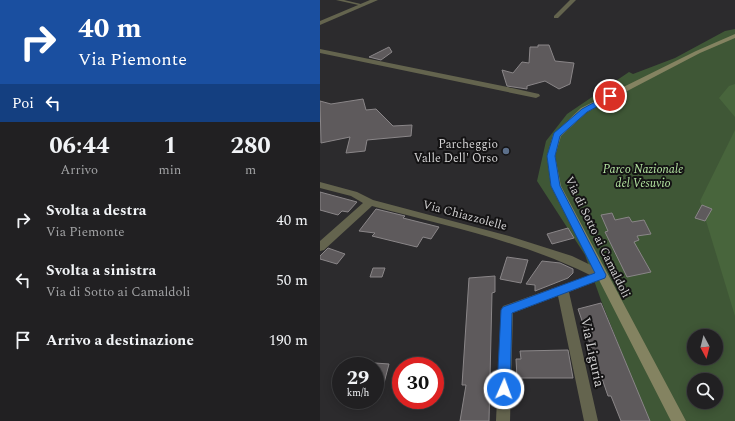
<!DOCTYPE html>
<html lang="it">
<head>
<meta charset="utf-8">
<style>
  body { margin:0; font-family:Spectral,serif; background:#29282a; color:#f1f3f6; height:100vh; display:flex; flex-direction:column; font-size:15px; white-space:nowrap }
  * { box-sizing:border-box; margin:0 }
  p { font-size:13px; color:#a2a3a5 }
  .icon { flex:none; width:22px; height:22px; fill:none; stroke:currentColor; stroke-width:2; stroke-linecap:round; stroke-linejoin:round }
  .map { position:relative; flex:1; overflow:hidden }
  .panel { display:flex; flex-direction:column; background:#212022; width:320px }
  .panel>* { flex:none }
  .hud { background:#1a4fa0; color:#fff; overflow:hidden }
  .needle { width:26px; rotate:173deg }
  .fabs { position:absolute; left:367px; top:329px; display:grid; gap:8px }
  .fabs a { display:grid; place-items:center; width:36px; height:36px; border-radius:50%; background:#212022; box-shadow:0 2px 10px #0003,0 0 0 1px #3e3e40; font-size:20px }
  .speed { position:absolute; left:12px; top:357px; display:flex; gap:8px; font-size:20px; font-weight:700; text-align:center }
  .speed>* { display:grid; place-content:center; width:52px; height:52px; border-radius:50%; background:#212022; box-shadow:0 2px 10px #0003,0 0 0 1px #3e3e40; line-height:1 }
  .speed small { font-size:10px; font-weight:400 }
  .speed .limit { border:6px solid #d22; background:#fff; color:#111 }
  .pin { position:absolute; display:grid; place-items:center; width:34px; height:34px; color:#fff; margin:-17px; border:2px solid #fff; border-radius:50%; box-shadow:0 1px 4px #0007 }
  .me { position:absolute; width:44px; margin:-22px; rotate:2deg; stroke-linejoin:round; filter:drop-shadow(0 0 3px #0008) }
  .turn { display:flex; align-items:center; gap:14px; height:84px; padding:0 12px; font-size:18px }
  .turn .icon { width:52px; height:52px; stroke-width:2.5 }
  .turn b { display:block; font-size:28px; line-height:34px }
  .then { display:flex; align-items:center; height:38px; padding:0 12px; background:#0003; gap:8px; font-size:15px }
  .eta { display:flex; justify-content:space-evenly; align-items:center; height:68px; text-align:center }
  .eta b { font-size:24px; font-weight:700; line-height:28px }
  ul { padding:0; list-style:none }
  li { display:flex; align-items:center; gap:12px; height:60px; padding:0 12px }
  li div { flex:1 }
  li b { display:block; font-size:15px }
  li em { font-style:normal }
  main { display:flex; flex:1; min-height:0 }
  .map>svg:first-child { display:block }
  .green { fill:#3f5736; fill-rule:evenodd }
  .forest { fill:#48653c }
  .building { fill:#5e5a5c; stroke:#8a8688 }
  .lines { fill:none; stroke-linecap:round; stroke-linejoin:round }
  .lane { fill:#64644e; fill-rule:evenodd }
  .street { fill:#64644e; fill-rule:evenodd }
  .secondary { fill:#848361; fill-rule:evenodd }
  .route { fill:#1a73e8; stroke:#114b97 }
  .service-dot { fill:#5c6f8a; stroke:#141314; stroke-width:1.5 }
  .labels { text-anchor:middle; stroke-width:4; stroke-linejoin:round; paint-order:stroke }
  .poi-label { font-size:12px; fill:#d3d2d3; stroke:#141314; text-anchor:end }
  .park-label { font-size:12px; font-style:italic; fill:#b3e3a0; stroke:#141314 }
  .street-label { font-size:12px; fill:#d3d2d3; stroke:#141314 }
  .near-street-label { font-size:14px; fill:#d3d2d3; stroke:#141314 }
</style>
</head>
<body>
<main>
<section class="panel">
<div class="hud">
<div class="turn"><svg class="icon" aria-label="right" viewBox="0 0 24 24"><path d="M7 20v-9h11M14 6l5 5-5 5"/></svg><div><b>40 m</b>Via Piemonte</div></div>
<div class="then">Poi<svg class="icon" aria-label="left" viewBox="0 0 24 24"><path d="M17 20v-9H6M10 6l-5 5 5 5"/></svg></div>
</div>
<div class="eta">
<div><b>06:44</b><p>Arrivo</p></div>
<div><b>1</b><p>min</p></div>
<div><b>280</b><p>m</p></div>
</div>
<ul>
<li><svg class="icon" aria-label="right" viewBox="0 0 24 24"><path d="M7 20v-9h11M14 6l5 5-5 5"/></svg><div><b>Svolta a destra</b><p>Via Piemonte</p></div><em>40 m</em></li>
<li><svg class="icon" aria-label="left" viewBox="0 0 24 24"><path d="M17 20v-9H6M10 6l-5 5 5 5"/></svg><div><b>Svolta a sinistra</b><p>Via di Sotto ai Camaldoli</p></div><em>50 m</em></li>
<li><svg class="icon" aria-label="arrive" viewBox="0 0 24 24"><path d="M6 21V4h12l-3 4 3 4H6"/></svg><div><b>Arrivo a destinazione</b></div><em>190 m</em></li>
</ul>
</section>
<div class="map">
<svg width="415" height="421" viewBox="0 0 415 421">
  <rect width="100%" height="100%" fill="#2c2b2d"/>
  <path class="green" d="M415,29V421H329L282,303L265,255L217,181L226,141L247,114L309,72L313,74L355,58L405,31ZM374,336H396V358H374ZM374,380H396V402H374Z"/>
  <g class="forest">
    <polygon points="415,84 415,117 399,98 409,86"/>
    <polygon points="415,130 415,316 380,201"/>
  </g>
  <g class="building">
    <polygon points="218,45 229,45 235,61 254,63 250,84 239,89 225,81 207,86 207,89 187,86 182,70 193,73 202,62 209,63 210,47 218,47"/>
    <polygon points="69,47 72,52 61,60 49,57"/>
    <polygon points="43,99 46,110 56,109 73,126 92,125 91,136 47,140 45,151 26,153 30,137 1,143 0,101 11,104"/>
    <polygon points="0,192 37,202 28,212 22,211 18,215 0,210"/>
    <polygon points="382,205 392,209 385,221 375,218"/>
    <polygon points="56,209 85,216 83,218 119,227 111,239 103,237 97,247 52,236 55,233 39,231"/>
    <polygon points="292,213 295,220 309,217 312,222 324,220 331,234 317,236 319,240 314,242 331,272 307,277 285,232 288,231 281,215"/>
    <polygon points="248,228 254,238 232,244 227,234"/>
    <polygon points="8,248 25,254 17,264 0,259 0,256"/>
    <polygon points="187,257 208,260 201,283 180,279"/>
    <polygon points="222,261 240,263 253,269 253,273 248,278 215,291 215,285 206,284"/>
    <polygon points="53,268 65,268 62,277 50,277"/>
    <polygon points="175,276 175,292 172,293 169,421 140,421 146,385 142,385 149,278"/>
    <polygon points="281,303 330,421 301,421 291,396 288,396 258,309"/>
    <polygon points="248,350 253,378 197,378 196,359 201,359 200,351"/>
    <polygon points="55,363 69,364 64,383 55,383"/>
  </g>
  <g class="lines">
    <polygon class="lane" points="16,0 24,0 45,5 43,6"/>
    <g class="street">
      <polygon points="50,0 58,0 0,25 0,21"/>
      <polygon points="250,0 256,0 238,18 234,18 234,16"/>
      <polygon points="0,49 192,88 219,94 220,96 216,98 0,53"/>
      <path d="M0,182L37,192L53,200L189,236L252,256L285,272L287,275L285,278L249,292L278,421H264L238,296L193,313L190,421H176L181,310L183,306L270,275C204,242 123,225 52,206L4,250L0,251V241L43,203L31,196L0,188Z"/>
    </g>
    <polygon class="secondary" points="415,34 415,38 380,53 267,112 241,136 235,156 241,186 366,421 351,421 231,186 227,156 233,135 261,108 376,51"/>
  </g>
  <polygon class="route" points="290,94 293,95 293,98 267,112 240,136 235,156 240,186 286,275 285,278 192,313 190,389 188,394 184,395 179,394 177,389 181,310 183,307 275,273 231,186 227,156 234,133 262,109"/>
  <circle class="service-dot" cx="186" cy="151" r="4"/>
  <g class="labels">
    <g class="poi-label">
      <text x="178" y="148">Parcheggio<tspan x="178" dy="14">Valle Dell' Orso</tspan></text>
    </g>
    <g class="park-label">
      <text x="323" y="173">Parco Nazionale<tspan x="323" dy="14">del Vesuvio</tspan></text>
    </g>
    <g class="street-label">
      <text transform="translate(145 215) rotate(15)" y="4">Via Chiazzolelle</text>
      <text transform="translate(278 237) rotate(64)" y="4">Via di Sotto ai Camaldoli</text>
    </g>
    <g class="near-street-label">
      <text transform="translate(273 352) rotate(78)" y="5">Via Liguria</text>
    </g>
  </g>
</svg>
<div class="fabs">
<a><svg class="needle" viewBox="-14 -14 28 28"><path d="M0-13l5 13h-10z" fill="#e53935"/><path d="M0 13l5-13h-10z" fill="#a2a3a5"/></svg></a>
<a><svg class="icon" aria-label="search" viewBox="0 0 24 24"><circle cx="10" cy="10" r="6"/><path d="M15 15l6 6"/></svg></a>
</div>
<div class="speed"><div>29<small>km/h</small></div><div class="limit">30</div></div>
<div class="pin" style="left:290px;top:96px;background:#d93025"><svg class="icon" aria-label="arrive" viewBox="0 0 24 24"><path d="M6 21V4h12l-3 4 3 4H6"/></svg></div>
<svg class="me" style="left:184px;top:389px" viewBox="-20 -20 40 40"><circle r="17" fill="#1a73e8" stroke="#fff" stroke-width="3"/><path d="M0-11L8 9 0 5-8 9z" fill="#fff"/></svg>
</div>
</main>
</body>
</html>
